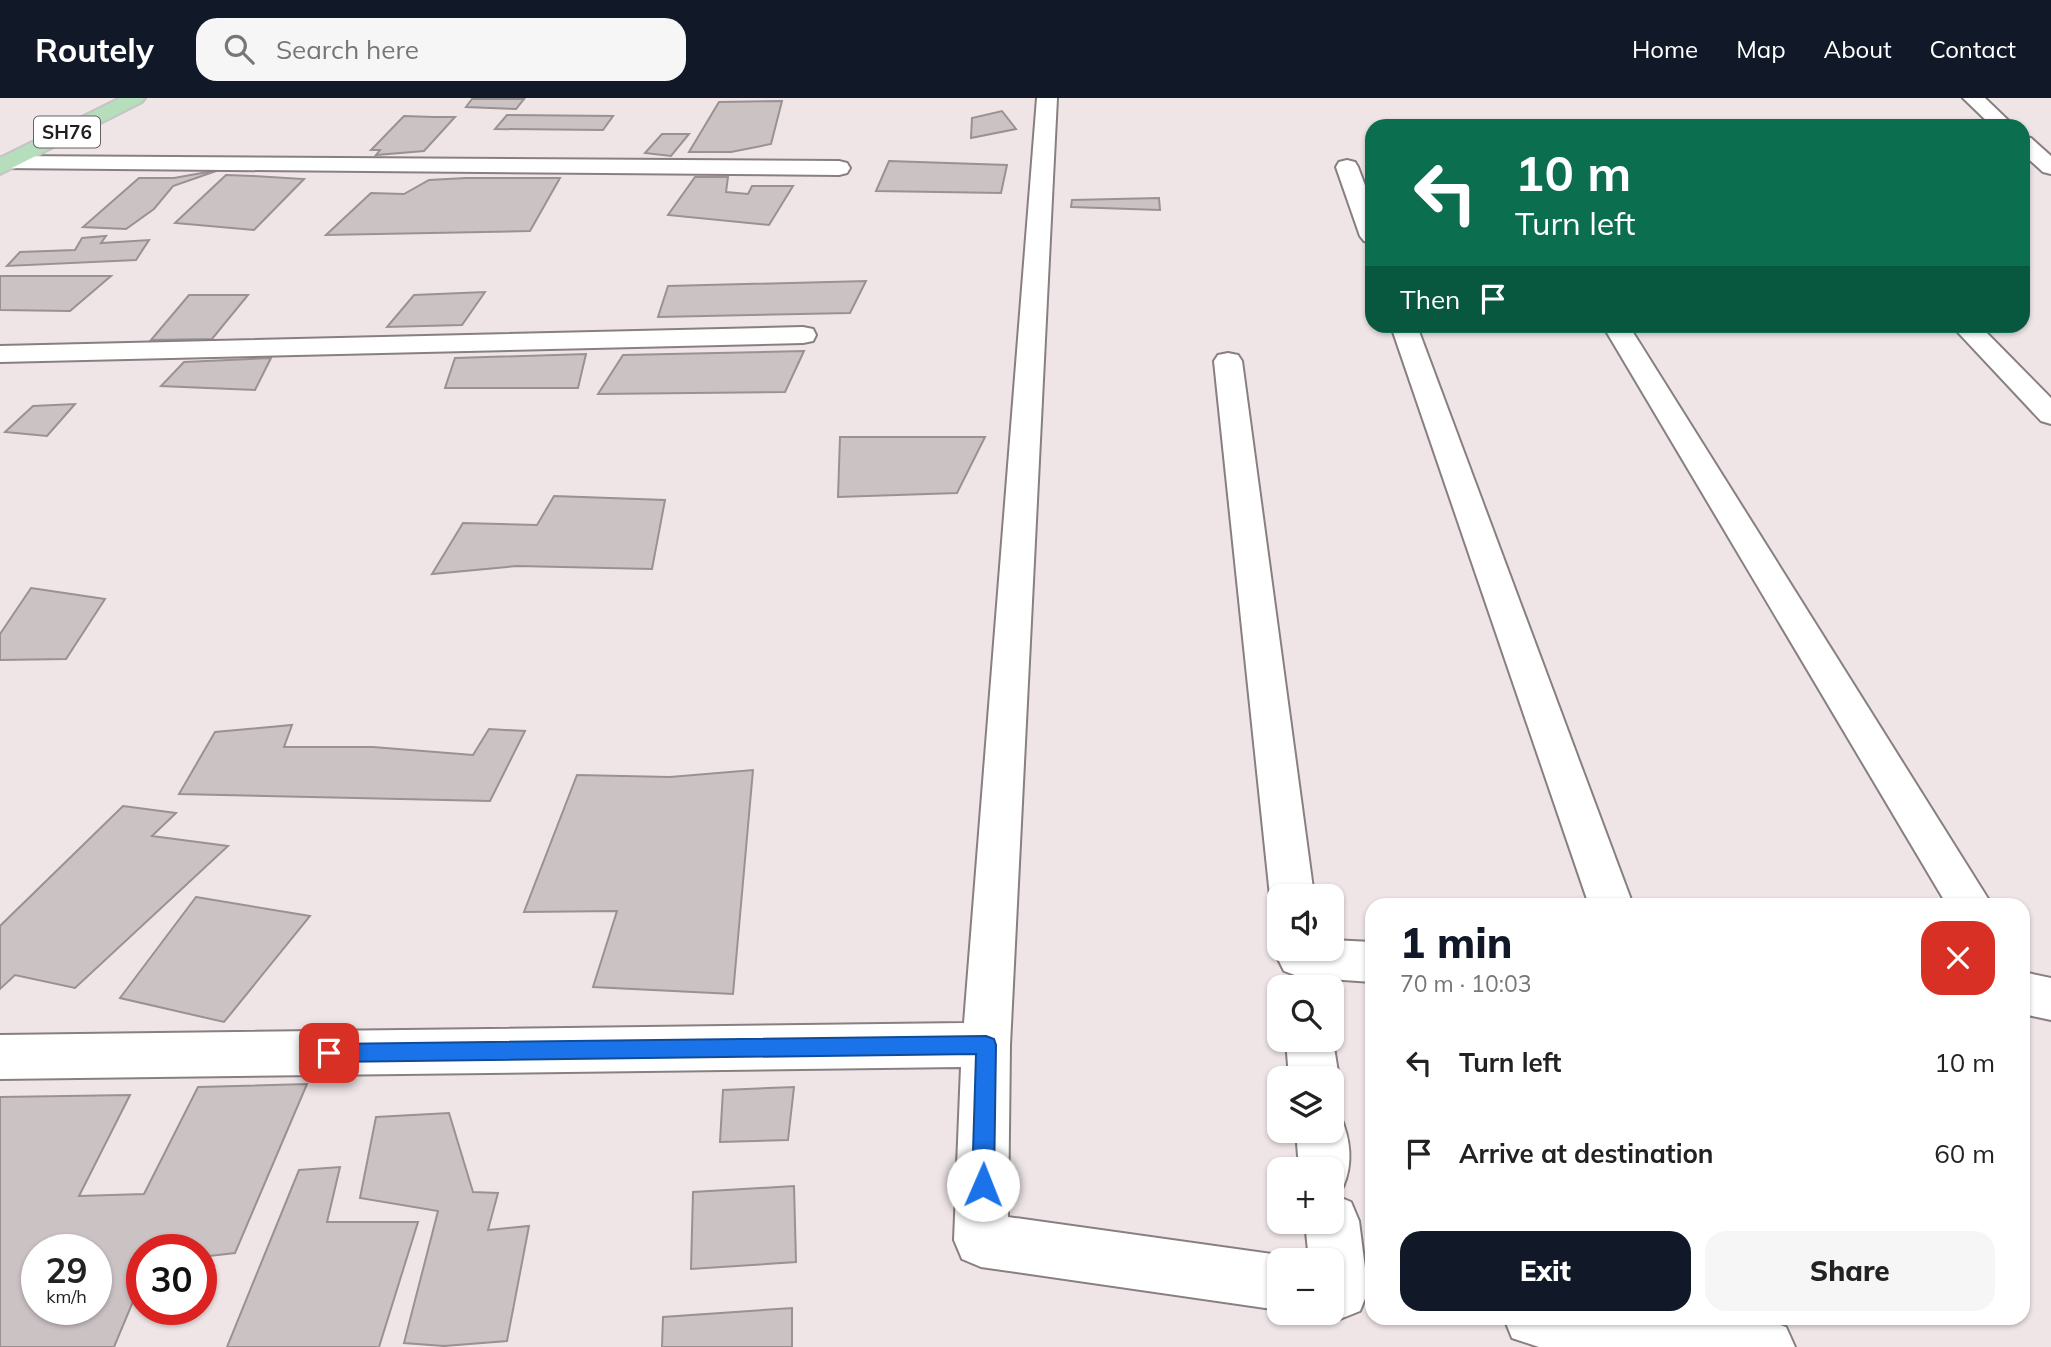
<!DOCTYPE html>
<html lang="en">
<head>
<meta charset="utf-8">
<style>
  body { margin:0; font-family:Mulish,sans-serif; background:#f6f6f6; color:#222; height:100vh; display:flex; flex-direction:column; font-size:26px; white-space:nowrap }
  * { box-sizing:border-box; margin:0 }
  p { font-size:23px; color:#767676 }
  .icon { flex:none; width:38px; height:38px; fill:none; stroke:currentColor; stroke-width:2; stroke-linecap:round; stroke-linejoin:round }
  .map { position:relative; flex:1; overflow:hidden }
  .drawer { position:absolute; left:1365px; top:800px; width:665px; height:427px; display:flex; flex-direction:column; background:#fff; border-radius:21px; box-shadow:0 2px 5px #0004 }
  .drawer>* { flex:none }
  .top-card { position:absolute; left:1365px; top:21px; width:665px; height:214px; border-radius:21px; box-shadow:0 2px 5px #0004; background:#0b6e4f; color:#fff; overflow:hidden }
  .buttons { position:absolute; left:1267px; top:786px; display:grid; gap:14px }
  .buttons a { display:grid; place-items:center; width:77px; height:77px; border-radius:14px; background:#fff; box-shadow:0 2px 5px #0004; font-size:35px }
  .speed { position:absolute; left:21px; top:1136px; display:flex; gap:14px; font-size:35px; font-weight:700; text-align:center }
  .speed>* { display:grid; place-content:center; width:91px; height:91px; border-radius:50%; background:#fff; box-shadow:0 2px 5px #0004; line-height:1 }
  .speed small { font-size:18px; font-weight:400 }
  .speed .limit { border:10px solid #d22; background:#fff; color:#111 }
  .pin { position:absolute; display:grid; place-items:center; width:60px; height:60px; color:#fff; margin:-30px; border-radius:14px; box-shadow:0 4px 10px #0006 }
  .me { position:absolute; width:77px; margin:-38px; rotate:1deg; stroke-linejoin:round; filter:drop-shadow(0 0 5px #0008) }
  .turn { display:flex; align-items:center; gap:24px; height:147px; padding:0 35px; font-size:32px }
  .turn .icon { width:91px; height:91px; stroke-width:2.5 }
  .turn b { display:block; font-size:49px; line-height:60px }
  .then { display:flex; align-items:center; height:66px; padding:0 35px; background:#0003; gap:14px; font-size:26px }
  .round { display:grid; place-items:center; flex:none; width:74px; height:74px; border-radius:21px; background:#f6f6f6 }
  .headline { display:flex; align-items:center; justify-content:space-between; height:119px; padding:0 35px }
  h1 { font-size:42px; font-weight:800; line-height:52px; color:#111827 }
  .primary-button { display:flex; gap:14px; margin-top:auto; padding:14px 35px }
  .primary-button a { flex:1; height:80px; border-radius:21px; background:#111827; color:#fff; font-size:28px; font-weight:800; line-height:80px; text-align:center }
  .primary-button a+a { background:#f6f6f6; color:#222 }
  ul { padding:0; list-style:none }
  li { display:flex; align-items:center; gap:21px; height:91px; padding:0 35px }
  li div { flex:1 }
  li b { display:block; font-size:26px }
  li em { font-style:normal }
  header { display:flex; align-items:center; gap:42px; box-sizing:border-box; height:98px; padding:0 35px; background:#111827; color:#fff }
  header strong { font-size:33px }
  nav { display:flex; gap:38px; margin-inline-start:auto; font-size:24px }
  .search { width:490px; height:63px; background:#f6f6f6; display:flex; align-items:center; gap:18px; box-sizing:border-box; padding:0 24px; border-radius:21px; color:#767676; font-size:26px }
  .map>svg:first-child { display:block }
  .building { fill:#cbc2c4; stroke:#999192; stroke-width:2; fill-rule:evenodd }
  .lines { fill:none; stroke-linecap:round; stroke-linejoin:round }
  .minor-casing { stroke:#877f80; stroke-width:4 }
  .primary-casing { stroke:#c5c4c4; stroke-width:4 }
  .minor { fill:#fff; fill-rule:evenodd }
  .primary { fill:#b6ddbc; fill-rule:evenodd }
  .route { fill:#1a73e8; stroke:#114b97; stroke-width:2 }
  .labels { text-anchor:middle; stroke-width:5; stroke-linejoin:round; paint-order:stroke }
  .shield { fill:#fff; stroke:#646262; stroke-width:2 }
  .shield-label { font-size:19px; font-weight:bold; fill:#211e1e }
</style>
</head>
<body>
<header>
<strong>Routely</strong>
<div class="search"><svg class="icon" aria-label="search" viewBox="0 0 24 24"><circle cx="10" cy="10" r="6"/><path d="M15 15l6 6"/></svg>Search here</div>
<nav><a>Home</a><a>Map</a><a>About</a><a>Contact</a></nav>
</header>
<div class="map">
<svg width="2051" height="1249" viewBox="0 0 2051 1249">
  <rect width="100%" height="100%" fill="#efe5e7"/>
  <g class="building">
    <polygon points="472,1 524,1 516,11 466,9"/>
    <polygon points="782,3 771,46 731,54 689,54 719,4"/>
    <polygon points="1002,13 1016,31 971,40 972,20"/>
    <polygon points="507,17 613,18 603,32 495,31"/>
    <polygon points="404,18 433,19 455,19 424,53 376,57 380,52 371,52"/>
    <polygon points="662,36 689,36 671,58 645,55"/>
    <polygon points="889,63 1007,67 1001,95 876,93"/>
    <polygon points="219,72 173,88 154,111 126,131 83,129 139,80 174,80"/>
    <polygon points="226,77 253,78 304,81 254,132 175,125"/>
    <polygon points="695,79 728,79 726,94 748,96 752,88 793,88 769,127 668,117"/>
    <polygon points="466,80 560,80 530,133 326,137 371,95 404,96 429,82"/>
    <polygon points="1159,100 1160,112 1071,109 1072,102"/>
    <polygon points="106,138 101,145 149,142 136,162 7,168 20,154 75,152 82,140"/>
    <polygon points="0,178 111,178 70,213 0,212"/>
    <polygon points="866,183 850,215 658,219 668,188"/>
    <polygon points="485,194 462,227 387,229 414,197"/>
    <polygon points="189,197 248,197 212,241 151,242"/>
    <polygon points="804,253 785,294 598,296 623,257"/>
    <polygon points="586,256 578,290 445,290 455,260"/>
    <polygon points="271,260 255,292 161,288 184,264"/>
    <polygon points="75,306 47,338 5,334 33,308"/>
    <polygon points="840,339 985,339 957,395 838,399"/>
    <polygon points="554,398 665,402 652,471 517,468 432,476 463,425 537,427"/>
    <polygon points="31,490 105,501 66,561 0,562 0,536"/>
    <polygon points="292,627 284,649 373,649 473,657 489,631 525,633 490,703 179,696 215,634"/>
    <polygon points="753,672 733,896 593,889 617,813 524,814 577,677 670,679"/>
    <polygon points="123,708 176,715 152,738 228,748 75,890 15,877 0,891 0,828"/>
    <polygon points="196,799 310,818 224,924 120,900"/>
    <path d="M307,986L235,1155L201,1159V1152H142V1182L114,1249H0V999L130,997L79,1098L144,1096L198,989ZM37,1152H96V1211H37Z"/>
    <polygon points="794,989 788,1042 720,1044 723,992"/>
    <polygon points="449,1015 473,1094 498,1095 488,1132 529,1128 507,1243 444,1248 404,1245 438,1113 360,1100 376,1019"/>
    <polygon points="340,1069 327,1124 418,1124 379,1249 227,1249 299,1072"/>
    <polygon points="794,1088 796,1164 691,1171 693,1094"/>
    <polygon points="792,1210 792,1249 662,1249 663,1219"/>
  </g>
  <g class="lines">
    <defs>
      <g id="minor">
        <polygon points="1037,0 1057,0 1010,947 1008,1119 1279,1157 1290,1162 1279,1162 1279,1212 981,1169 962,1161 954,1142 961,969 0,981 0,937 964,925"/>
        <polygon points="1963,0 1985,0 2014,28 1992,28"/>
        <polygon points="2023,39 2031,40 2051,58 2051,76 2043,74 2023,56"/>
        <polygon points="7,58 839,63 847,65 850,70 847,75 839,77 0,70 0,60"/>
        <polygon points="1347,62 1355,64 1358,69 1372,106 1372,145 1364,143 1360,138 1336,69 1339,64"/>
        <polygon points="1391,228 1417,228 1633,807 1589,807"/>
        <polygon points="1603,228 1629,228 1992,807 1947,807"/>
        <polygon points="1952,228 1980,228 2051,300 2051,326 2041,323"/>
        <polygon points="803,229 813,231 816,237 813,243 803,245 0,264 0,248"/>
        <polygon points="1228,255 1238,257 1242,263 1314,798 1279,798 1279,812 1270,798 1214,263 1218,257"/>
        <polygon points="1332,842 1372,844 1372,884 1300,879 1284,873 1277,859 1281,850 1332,850"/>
        <polygon points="2023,874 2051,880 2051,922 2023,916"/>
        <polygon points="1332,937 1339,980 1332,995 1332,980 1289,980 1286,942 1332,942"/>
        <path d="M1332,1012L1339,1015C1350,1039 1354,1064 1343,1089L1332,1094V1071H1299L1296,1032H1332Z"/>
        <polygon points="1332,1096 1351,1104 1359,1123 1368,1193 1360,1213 1340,1221 1325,1214 1332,1214 1332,1162 1309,1162 1305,1124 1332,1124"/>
        <polygon points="1504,1220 1760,1220 1786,1229 1795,1249 1539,1249 1512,1240"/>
      </g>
      <polygon id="primary" points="120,0 145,0 142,4 0,76 0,60"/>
    </defs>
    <use href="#minor" class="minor-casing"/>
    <use href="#primary" class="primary-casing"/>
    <use href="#minor" class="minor"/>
    <use href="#primary" class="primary"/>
  </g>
  <polygon class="route" points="986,938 994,941 996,947 994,1087 990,1094 983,1097 975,1094 972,1087 976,956 329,964 322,961 319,955 322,948 329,946"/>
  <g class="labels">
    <rect class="shield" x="34" y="18.5" width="66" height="31" rx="5"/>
    <g class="shield-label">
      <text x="67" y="41">SH76</text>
    </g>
  </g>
</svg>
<div class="buttons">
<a><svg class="icon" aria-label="sound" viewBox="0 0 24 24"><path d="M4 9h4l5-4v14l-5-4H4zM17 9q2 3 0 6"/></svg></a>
<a><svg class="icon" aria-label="search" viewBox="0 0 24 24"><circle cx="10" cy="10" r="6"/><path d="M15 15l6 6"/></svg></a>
<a><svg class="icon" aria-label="layers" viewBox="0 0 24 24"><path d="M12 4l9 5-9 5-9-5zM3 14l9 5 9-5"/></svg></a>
<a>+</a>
<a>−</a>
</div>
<div class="speed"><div>29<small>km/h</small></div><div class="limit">30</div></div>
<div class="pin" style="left:329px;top:955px;background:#d93025"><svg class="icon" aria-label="arrive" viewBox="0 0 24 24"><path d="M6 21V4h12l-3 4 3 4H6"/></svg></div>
<svg class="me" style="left:983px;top:1087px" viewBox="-20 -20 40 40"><circle r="19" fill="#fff"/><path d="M0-13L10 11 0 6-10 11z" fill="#1a73e8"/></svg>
<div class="top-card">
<div class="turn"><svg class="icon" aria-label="left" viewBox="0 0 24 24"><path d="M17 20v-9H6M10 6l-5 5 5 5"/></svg><div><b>10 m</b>Turn left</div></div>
<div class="then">Then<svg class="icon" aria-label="arrive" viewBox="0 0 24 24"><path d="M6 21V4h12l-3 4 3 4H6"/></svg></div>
</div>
<section class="drawer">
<div class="headline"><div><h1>1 min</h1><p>70 m · 10:03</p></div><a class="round" style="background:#d93025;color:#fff"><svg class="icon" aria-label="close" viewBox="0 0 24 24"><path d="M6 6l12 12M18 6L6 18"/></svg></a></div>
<ul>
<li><svg class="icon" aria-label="left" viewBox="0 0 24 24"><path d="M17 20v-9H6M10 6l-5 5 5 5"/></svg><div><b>Turn left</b></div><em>10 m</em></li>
<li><svg class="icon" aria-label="arrive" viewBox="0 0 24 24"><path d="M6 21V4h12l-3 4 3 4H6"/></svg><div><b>Arrive at destination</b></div><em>60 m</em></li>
</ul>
<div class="primary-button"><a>Exit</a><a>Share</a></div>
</section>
</div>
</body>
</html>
